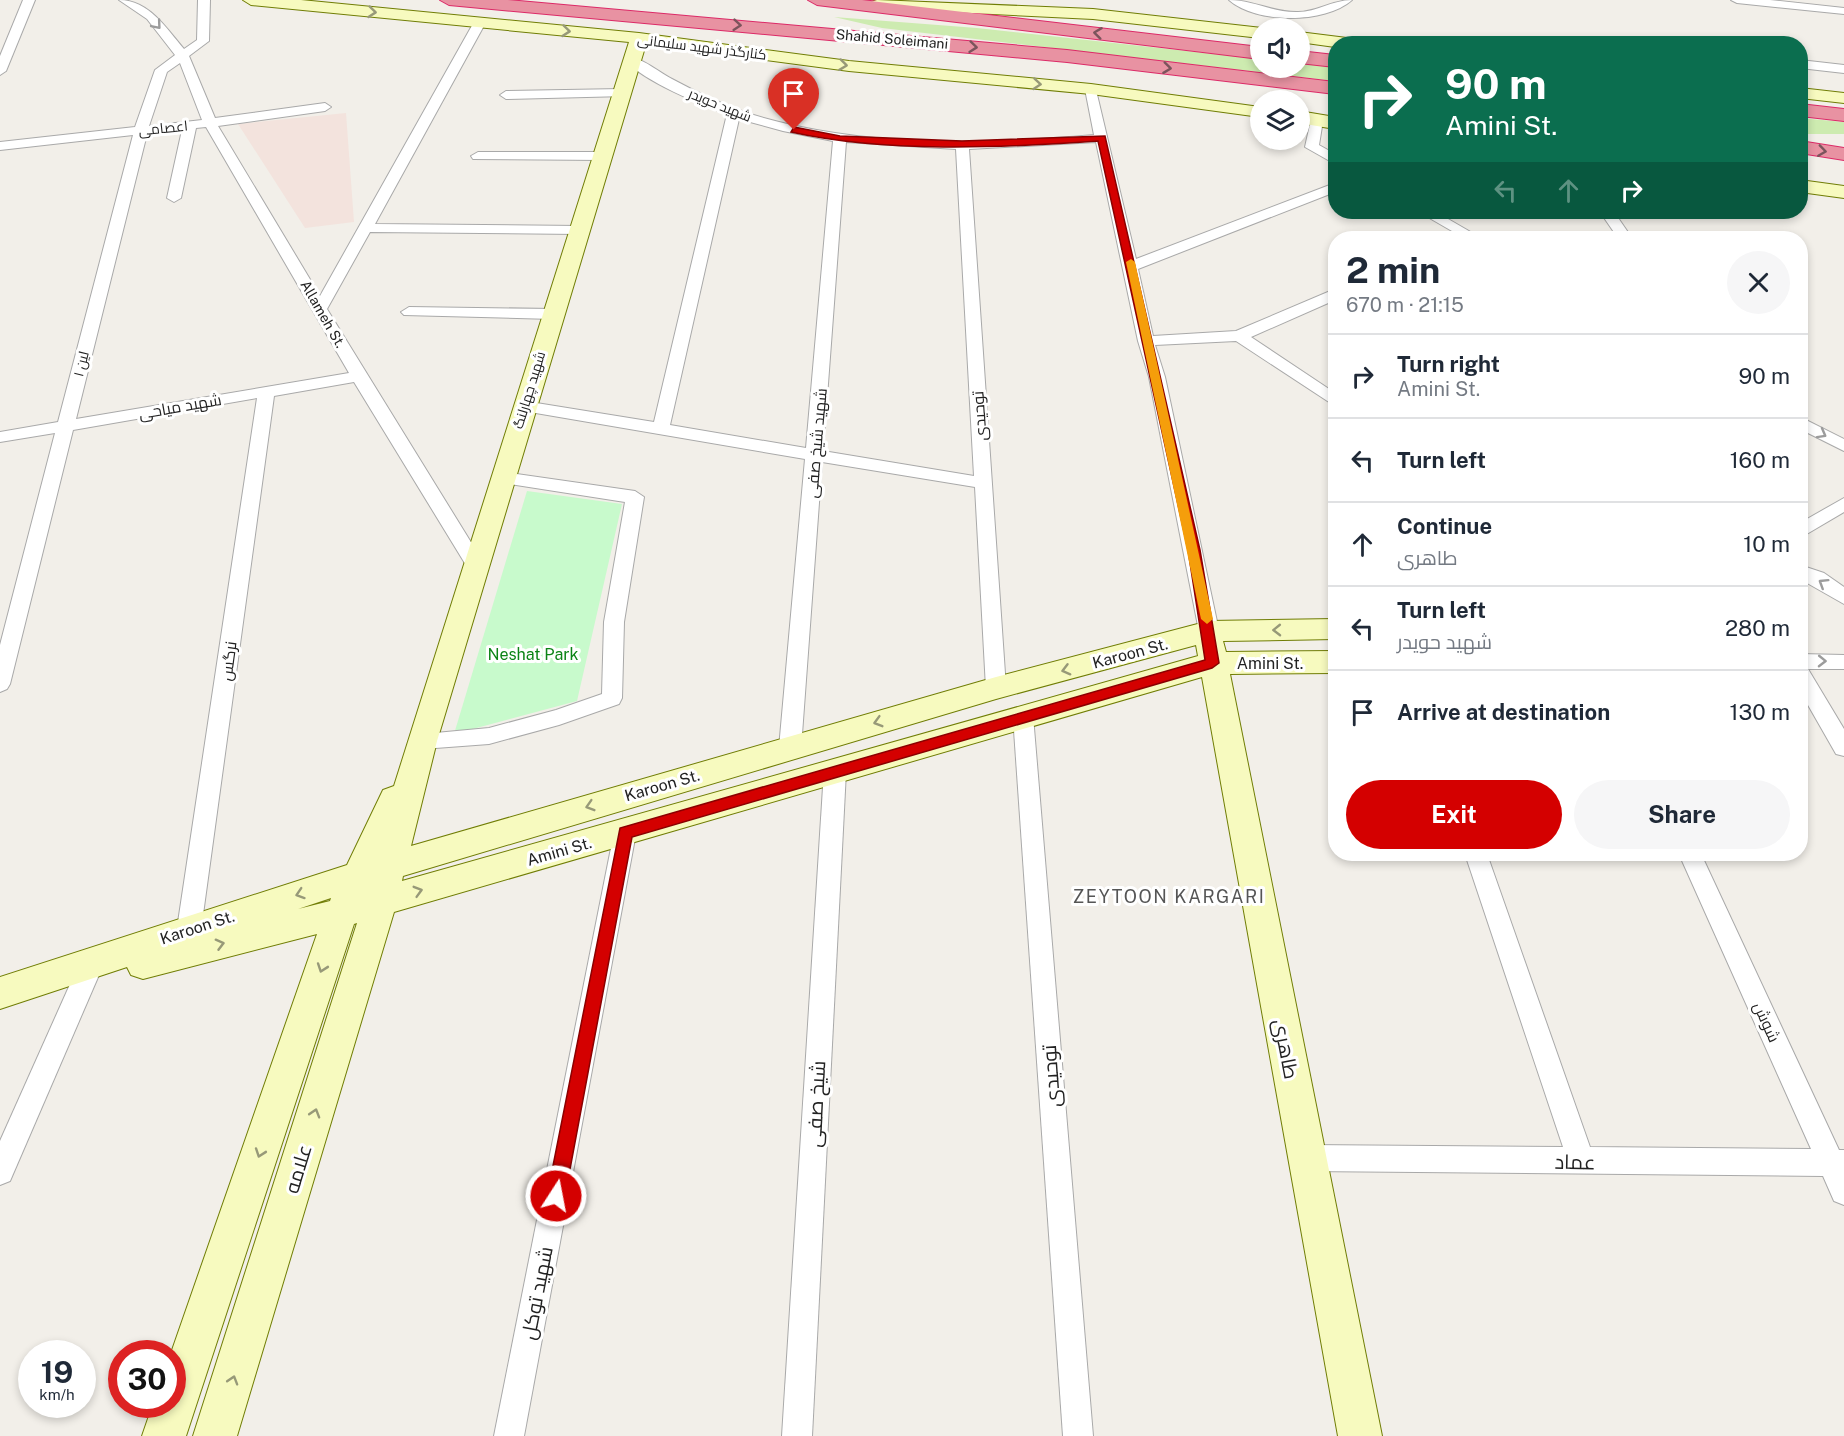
<!DOCTYPE html>
<html lang="en">
<head>
<meta charset="utf-8">
<style>
  body { margin:0; font-family:"Public Sans",Cairo,sans-serif; background:#f6f6f7; color:#1f2937; height:100vh; display:flex; flex-direction:column; font-size:22px; white-space:nowrap }
  * { box-sizing:border-box; margin:0 }
  p { font-size:20px; color:#747a83 }
  .icon { flex:none; width:33px; height:33px; fill:none; stroke:currentColor; stroke-width:2; stroke-linecap:round; stroke-linejoin:round }
  .map { position:relative; flex:1; overflow:hidden }
  .sheet { position:absolute; left:1328px; top:231px; width:480px; height:630px; display:flex; flex-direction:column; background:#fff; border-radius:24px; box-shadow:0 3px 9px #0003 }
  .sheet>* { flex:none }
  .guide { position:absolute; left:1328px; top:36px; width:480px; height:183px; border-radius:24px; box-shadow:0 3px 9px #0003; background:#0b6e4f; color:#fff; overflow:hidden }
  .tools { position:absolute; left:1250px; top:18px; display:grid; gap:12px }
  .tools a { display:grid; place-items:center; width:60px; height:60px; border-radius:50%; background:#fff; box-shadow:0 3px 9px #0003; font-size:30px }
  .speed { position:absolute; left:18px; top:1340px; display:flex; gap:12px; font-size:30px; font-weight:700; text-align:center }
  .speed>* { display:grid; place-content:center; width:78px; height:78px; border-radius:50%; background:#fff; box-shadow:0 3px 9px #0003; line-height:1 }
  .speed small { font-size:15px; font-weight:400 }
  .speed .limit { border:9px solid #d22; background:#fff; color:#111 }
  .pin { position:absolute; display:grid; place-items:center; width:51px; height:51px; color:#fff; margin:-62px -26px; border-radius:50% 50% 50% 0; rotate:-45deg; box-shadow:0 0 6px #0007 }
  .pin .icon { rotate:45deg }
  .me { position:absolute; width:66px; margin:-33px; rotate:11deg; stroke-linejoin:round; filter:drop-shadow(0 0 4px #0008) }
  .turn { display:flex; align-items:center; gap:21px; height:126px; padding:0 18px; font-size:27px }
  .turn .icon { width:78px; height:78px; stroke-width:2.5 }
  .turn b { display:block; font-size:42px; line-height:51px }
  .lanes { display:flex; align-items:center; height:57px; padding:0 18px; background:#0003; justify-content:center; gap:30px; direction:ltr }
  .lanes .off { opacity:.35 }
  .round { display:grid; place-items:center; flex:none; width:63px; height:63px; border-radius:32px; background:#f6f6f7 }
  .overview { display:flex; align-items:center; justify-content:space-between; height:102px; padding:0 18px }
  h1 { font-size:36px; font-weight:700; line-height:45px }
  .cta { display:flex; gap:12px; margin-top:auto; padding:12px 18px }
  .cta a { flex:1; height:69px; border-radius:36px; background:#d40000; color:#fff; font-size:24px; font-weight:700; line-height:69px; text-align:center }
  .cta a+a { background:#f6f6f7; color:#1f2937 }
  ul { padding:0; list-style:none }
  li { display:flex; align-items:center; gap:18px; height:84px; padding:0 18px; border-top:2px solid #e0e1e3 }
  li div { flex:1 }
  li b { display:block; font-size:22px }
  li em { font-style:normal }
  .map>svg:first-child { display:block }
  .military { fill:#f3e3dd }
  .grass { fill:#cdebb0 }
  .park { fill:#c8facc }
  .lines { fill:none; stroke-linecap:round; stroke-linejoin:round }
  .street-casing { stroke:#a9a9a9; stroke-width:2 }
  .secondary-casing { stroke:#707d05; stroke-width:2 }
  .highway-casing { stroke:#dc2a67; stroke-width:2 }
  .street { fill:#fff; fill-rule:evenodd }
  .secondary { fill:#f7fabf; fill-rule:evenodd }
  .highway { fill:#e892a2; fill-rule:evenodd }
  .oneway { stroke:#979978 }
  .oneway2 { stroke:#9c9c9c }
  .oneway3 { stroke:#7b545c }
  .route { fill:#d40000; stroke:#8a0000; stroke-width:1.5 }
  .slow { fill:#f59e0b }
  .labels { text-anchor:middle; stroke-width:6; stroke-linejoin:round; paint-order:stroke }
  .far-street-label { font-size:14px; fill:#222; stroke:#fff }
  .street-label { font-size:16px; fill:#222; stroke:#fff }
  .park-label { font-size:16px; fill:#0c8416; stroke:#fff }
  .neighbourhood-label { font-size:18px; letter-spacing:1.5px; fill:#555; stroke:#fff }
  .near-street-label { font-size:20px; fill:#222; stroke:#fff }
</style>
</head>
<body>
<div class="map">
<svg width="1844" height="1436" viewBox="0 0 1844 1436">
  <rect width="100%" height="100%" fill="#f2efe9"/>
  <polygon class="military" points="346,113 354,222 305,228 238,124"/>
  <g class="grass">
    <polygon points="834,17 977,28 1260,59 1260,68 1299,68 1299,63 1335,67 1335,81 882,28"/>
    <polygon points="1800,118 1844,122 1844,134 1800,134"/>
  </g>
  <polygon class="park" points="527,491 622,504 577,701 454,734"/>
  <g class="lines">
    <defs>
      <g id="street">
        <polygon points="23,0 35,0 6,71 0,75 0,56"/>
        <path d="M119,0C149,0 166,28 184,49L197,40L198,0H210L209,41L189,56L215,118L325,103L331,107L325,111L218,126L320,296L474,22L480,19L486,22L375,224L579,226L586,230L579,234L370,232L327,309L485,565L483,570H469L354,382L274,396L201,929L197,936L189,939L181,936L177,929L257,398L73,430L10,684L7,689L0,692V645L55,433L0,442V432L58,422L133,135L0,150V142L135,127L155,70L175,55L147,19ZM180,63L202,120L149,126L167,72ZM206,127L349,373L76,419L147,134L182,130L167,198L174,202L181,198L196,128Z"/>
        <path d="M1229,0C1253,0 1274,13 1298,12C1317,12 1332,0 1352,0C1325,24 1256,24 1229,0Z"/>
        <polygon points="1731,0 1770,0 1844,8 1844,14 1737,3"/>
        <path d="M632,57C646,61 659,72 672,79C696,92 721,104 747,113C859,148 979,145 1094,135L1085,89L1087,86H1095L1136,259L1335,183V192L1138,269L1153,336L1236,331L1335,289V300L1251,337L1335,393V406L1236,341L1155,345L1165,377L1219,631L1216,636L1209,638L1202,636L1199,631L1149,377L1138,341L1096,142L969,149L1006,688L1003,693L996,696L989,693L986,688L975,487L822,462L801,748L798,754L790,756L782,754L779,748L805,459L524,411L516,406L524,401L654,422L727,114C701,105 644,81 626,61ZM739,119L783,131L833,141L806,448L670,425ZM846,142L956,149L974,476L823,451Z"/>
        <polygon points="1800,60 1844,65 1844,73 1800,68"/>
        <polygon points="622,89 628,93 626,96 506,99 500,95 506,91"/>
        <polygon points="1317,116 1323,120 1319,145 1335,154 1335,164 1305,147 1311,120"/>
        <polygon points="478,152 602,152 609,156 602,160 473,159 471,156"/>
        <polygon points="1419,212 1436,212 1481,238 1464,238"/>
        <polygon points="1600,212 1614,212 1632,238 1618,238"/>
        <polygon points="409,307 553,309 561,314 553,319 404,315 401,312"/>
        <polygon points="1800,417 1844,439 1844,451 1800,429"/>
        <polygon points="502,472 635,491 644,497 624,622 622,698 619,704 559,725 489,744 422,749 414,747 411,741 414,735 489,728 556,710 602,694 604,622 625,502 496,482 493,478"/>
        <polygon points="1844,498 1844,512 1800,538 1800,523"/>
        <polygon points="1800,565 1824,573 1844,587 1844,604 1800,579"/>
        <polygon points="1800,654 1844,655 1844,669 1808,669 1844,729 1844,756 1836,754 1800,691"/>
        <polygon points="1023,708 1030,710 1033,716 1093,1436 1063,1436 1013,716 1016,710"/>
        <polygon points="835,762 843,765 846,771 812,1436 782,1436 824,771 827,765"/>
        <polygon points="625,824 633,826 636,833 524,1436 494,1436 614,833 617,826"/>
        <polygon points="1465,854 1487,854 1590,1147 1811,1149 1679,854 1701,854 1839,1150 1844,1150 1844,1205 1834,1201 1823,1176 1307,1171 1297,1167 1294,1158 1297,1149 1307,1145 1563,1147"/>
        <polygon points="93,950 102,953 105,961 10,1181 0,1185 0,1141 84,953"/>
      </g>
      <g id="secondary">
        <path d="M243,0H301L639,33L849,61L1091,84L1260,107V117L1091,94L849,71L646,44L437,741L411,846L996,677L1209,621L1335,619V639L1223,641L1226,652L1335,651V673L1230,674L1382,1436H1338L1202,677L394,912L237,1436H193L357,923L354,924L186,1436H142L153,1404H172L171,1353L317,934L143,979L131,975L127,967L0,1009V977L347,865L383,790L394,786L629,42L251,5ZM1196,645L1198,656L402,881L403,876L996,699ZM331,898L330,901L298,909Z"/>
        <polygon points="877,0 1093,9 1262,28 1260,28 1260,38 1093,19 871,8 869,5 871,2"/>
        <polygon points="1299,32 1355,39 1363,44 1335,44 1335,47 1299,42"/>
        <polygon points="1800,88 1844,93 1844,103 1800,98"/>
        <polygon points="1299,111 1335,117 1335,129 1299,123"/>
        <polygon points="1800,180 1844,186 1844,198 1800,192"/>
      </g>
      <g id="highway">
        <polygon points="440,0 508,0 1067,50 1335,82 1335,94 1067,62 449,5"/>
        <polygon points="808,0 862,0 1260,47 1260,59 817,5"/>
        <polygon points="1299,51 1335,55 1335,67 1299,63"/>
        <polygon points="1800,104 1844,109 1844,121 1800,116"/>
        <polygon points="1800,141 1844,148 1844,160 1800,153"/>
      </g>
    </defs>
    <use href="#street" class="street-casing"/>
    <use href="#secondary" class="secondary-casing"/>
    <use href="#highway" class="highway-casing"/>
    <use href="#street" class="street"/>
    <use href="#secondary" class="secondary"/>
    <use href="#highway" class="highway"/>
  </g>
  <defs><path id="oneway-chevron" d="M-2-3.5L2.5 0L-2 3.5" fill="none" stroke-width="1.6" stroke-linecap="round" stroke-linejoin="round" transform="scale(1.5)"/></defs>
  <g class="oneway">
    <use href="#oneway-chevron" transform="translate(372 12) rotate(6)"/>
    <use href="#oneway-chevron" transform="translate(566 31) rotate(6)"/>
    <use href="#oneway-chevron" transform="translate(843 65) rotate(7)"/>
    <use href="#oneway-chevron" transform="translate(1037 84) rotate(5)"/>
    <use href="#oneway-chevron" transform="translate(1277 630) rotate(179)"/>
    <use href="#oneway-chevron" transform="translate(1066 670) rotate(165)"/>
    <use href="#oneway-chevron" transform="translate(878 722) rotate(164)"/>
    <use href="#oneway-chevron" transform="translate(590 806) rotate(163)"/>
    <use href="#oneway-chevron" transform="translate(418 891) rotate(-16)"/>
    <use href="#oneway-chevron" transform="translate(300 894) rotate(162)"/>
    <use href="#oneway-chevron" transform="translate(220 944) rotate(-15)"/>
    <use href="#oneway-chevron" transform="translate(322 968) rotate(109)"/>
    <use href="#oneway-chevron" transform="translate(315 1113) rotate(-73)"/>
    <use href="#oneway-chevron" transform="translate(260 1153) rotate(109)"/>
    <use href="#oneway-chevron" transform="translate(233 1380) rotate(-73)"/>
  </g>
  <g class="oneway2">
    <use href="#oneway-chevron" transform="translate(157 25) rotate(50)"/>
    <use href="#oneway-chevron" transform="translate(1822 434) rotate(29)"/>
    <use href="#oneway-chevron" transform="translate(1823 583) rotate(-148)"/>
    <use href="#oneway-chevron" transform="translate(1822 661) rotate(1)"/>
  </g>
  <g class="oneway3">
    <use href="#oneway-chevron" transform="translate(737 25) rotate(5)"/>
    <use href="#oneway-chevron" transform="translate(1098 33) rotate(-173)"/>
    <use href="#oneway-chevron" transform="translate(973 47) rotate(6)"/>
    <use href="#oneway-chevron" transform="translate(1167 68) rotate(7)"/>
    <use href="#oneway-chevron" transform="translate(1822 151) rotate(8)"/>
  </g>
  <path class="route" d="M794,127L840,136L962,141L1105,136L1200,550L1219,663L1212,668L632,837L565,1196L562,1202L556,1205L549,1202L547,1196L620,828L1205,660L1188,550L1098,141C1000,148 886,153 791,132Z"/>
  <polygon class="slow" points="1131,259 1135,262 1213,619 1207,624 1201,619 1126,262"/>
  <g class="labels">
    <g class="far-street-label">
      <text transform="translate(892 39) rotate(5)" y="5">Shahid Soleimani</text>
      <text transform="translate(702 47) rotate(7)" y="5">کنارگذر شهید سلیمانی</text>
      <text transform="translate(720 105) rotate(22)" y="5">شهید حویدر</text>
      <text transform="translate(163 128) rotate(-6)" y="5">اعصامی</text>
      <text transform="translate(323 314) rotate(60)" y="5">Allameh St.</text>
      <text transform="translate(81 364) rotate(-76)" y="5">لین ۱</text>
      <text transform="translate(529 390) rotate(-73)" y="5">شهید چهارلنگ</text>
    </g>
    <g class="street-label">
      <text transform="translate(180 406) rotate(-10)" y="6">شهید میاحی</text>
      <text transform="translate(979 416) rotate(-94)" y="6">توحیدی</text>
      <text transform="translate(816 443) rotate(-85)" y="6">شهید شیخ صفی</text>
      <text transform="translate(1130 653) rotate(-15)" y="6">Karoon St.</text>
      <text transform="translate(228 661) rotate(-82)" y="6">نرگس</text>
      <text x="1270" y="669">Amini St.</text>
      <text transform="translate(662 785) rotate(-16)" y="6">Karoon St.</text>
      <text transform="translate(559 851) rotate(-16)" y="6">Amini St.</text>
      <text transform="translate(197 927) rotate(-18)" y="6">Karoon St.</text>
      <text transform="translate(1767 1022) rotate(66)" y="6">شوش</text>
    </g>
    <g class="park-label">
      <text x="533" y="660">Neshat Park</text>
    </g>
    <g class="neighbourhood-label">
      <text x="1169" y="903">ZEYTOON KARGARI</text>
    </g>
    <g class="near-street-label">
      <text transform="translate(1286 1049) rotate(79)" y="7">طاهری</text>
      <text transform="translate(1051 1076) rotate(-94)" y="7">توحیدی</text>
      <text transform="translate(816 1104) rotate(-87)" y="7">شیخ صفی</text>
      <text transform="translate(1575 1162) rotate(1)" y="7">عماد</text>
      <text transform="translate(298 1169) rotate(-73)" y="7">علامه</text>
      <text transform="translate(537 1293) rotate(-79)" y="7">شهید توکل</text>
    </g>
  </g>
</svg>
<div class="tools">
<a><svg class="icon" aria-label="sound" viewBox="0 0 24 24"><path d="M4 9h4l5-4v14l-5-4H4zM17 9q2 3 0 6"/></svg></a>
<a><svg class="icon" aria-label="layers" viewBox="0 0 24 24"><path d="M12 4l9 5-9 5-9-5zM3 14l9 5 9-5"/></svg></a>
</div>
<div class="speed"><div>19<small>km/h</small></div><div class="limit">30</div></div>
<div class="pin" style="left:794px;top:130px;background:#d93025"><svg class="icon" aria-label="arrive" viewBox="0 0 24 24"><path d="M6 21V4h12l-3 4 3 4H6"/></svg></div>
<svg class="me" style="left:556px;top:1196px" viewBox="-20 -20 40 40"><circle r="17" fill="#d40000" stroke="#fff" stroke-width="3"/><path d="M0-11L8 9 0 5-8 9z" fill="#fff"/></svg>
<div class="guide">
<div class="turn"><svg class="icon" aria-label="right" viewBox="0 0 24 24"><path d="M7 20v-9h11M14 6l5 5-5 5"/></svg><div><b>90 m</b>Amini St.</div></div>
<div class="lanes"><svg class="icon off" aria-label="left" viewBox="0 0 24 24"><path d="M17 20v-9H6M10 6l-5 5 5 5"/></svg><svg class="icon off" aria-label="ahead" viewBox="0 0 24 24"><path d="M12 20V5M6 11l6-6 6 6"/></svg><svg class="icon" aria-label="right" viewBox="0 0 24 24"><path d="M7 20v-9h11M14 6l5 5-5 5"/></svg></div>
</div>
<section class="sheet">
<div class="overview"><div><h1>2 min</h1><p>670 m · 21:15</p></div><a class="round"><svg class="icon" aria-label="close" viewBox="0 0 24 24"><path d="M6 6l12 12M18 6L6 18"/></svg></a></div>
<ul>
<li><svg class="icon" aria-label="right" viewBox="0 0 24 24"><path d="M7 20v-9h11M14 6l5 5-5 5"/></svg><div><b>Turn right</b><p>Amini St.</p></div><em>90 m</em></li>
<li><svg class="icon" aria-label="left" viewBox="0 0 24 24"><path d="M17 20v-9H6M10 6l-5 5 5 5"/></svg><div><b>Turn left</b></div><em>160 m</em></li>
<li><svg class="icon" aria-label="ahead" viewBox="0 0 24 24"><path d="M12 20V5M6 11l6-6 6 6"/></svg><div><b>Continue</b><p>طاهری</p></div><em>10 m</em></li>
<li><svg class="icon" aria-label="left" viewBox="0 0 24 24"><path d="M17 20v-9H6M10 6l-5 5 5 5"/></svg><div><b>Turn left</b><p>شهید حویدر</p></div><em>280 m</em></li>
<li><svg class="icon" aria-label="arrive" viewBox="0 0 24 24"><path d="M6 21V4h12l-3 4 3 4H6"/></svg><div><b>Arrive at destination</b></div><em>130 m</em></li>
</ul>
<div class="cta"><a>Exit</a><a>Share</a></div>
</section>
</div>
</body>
</html>
